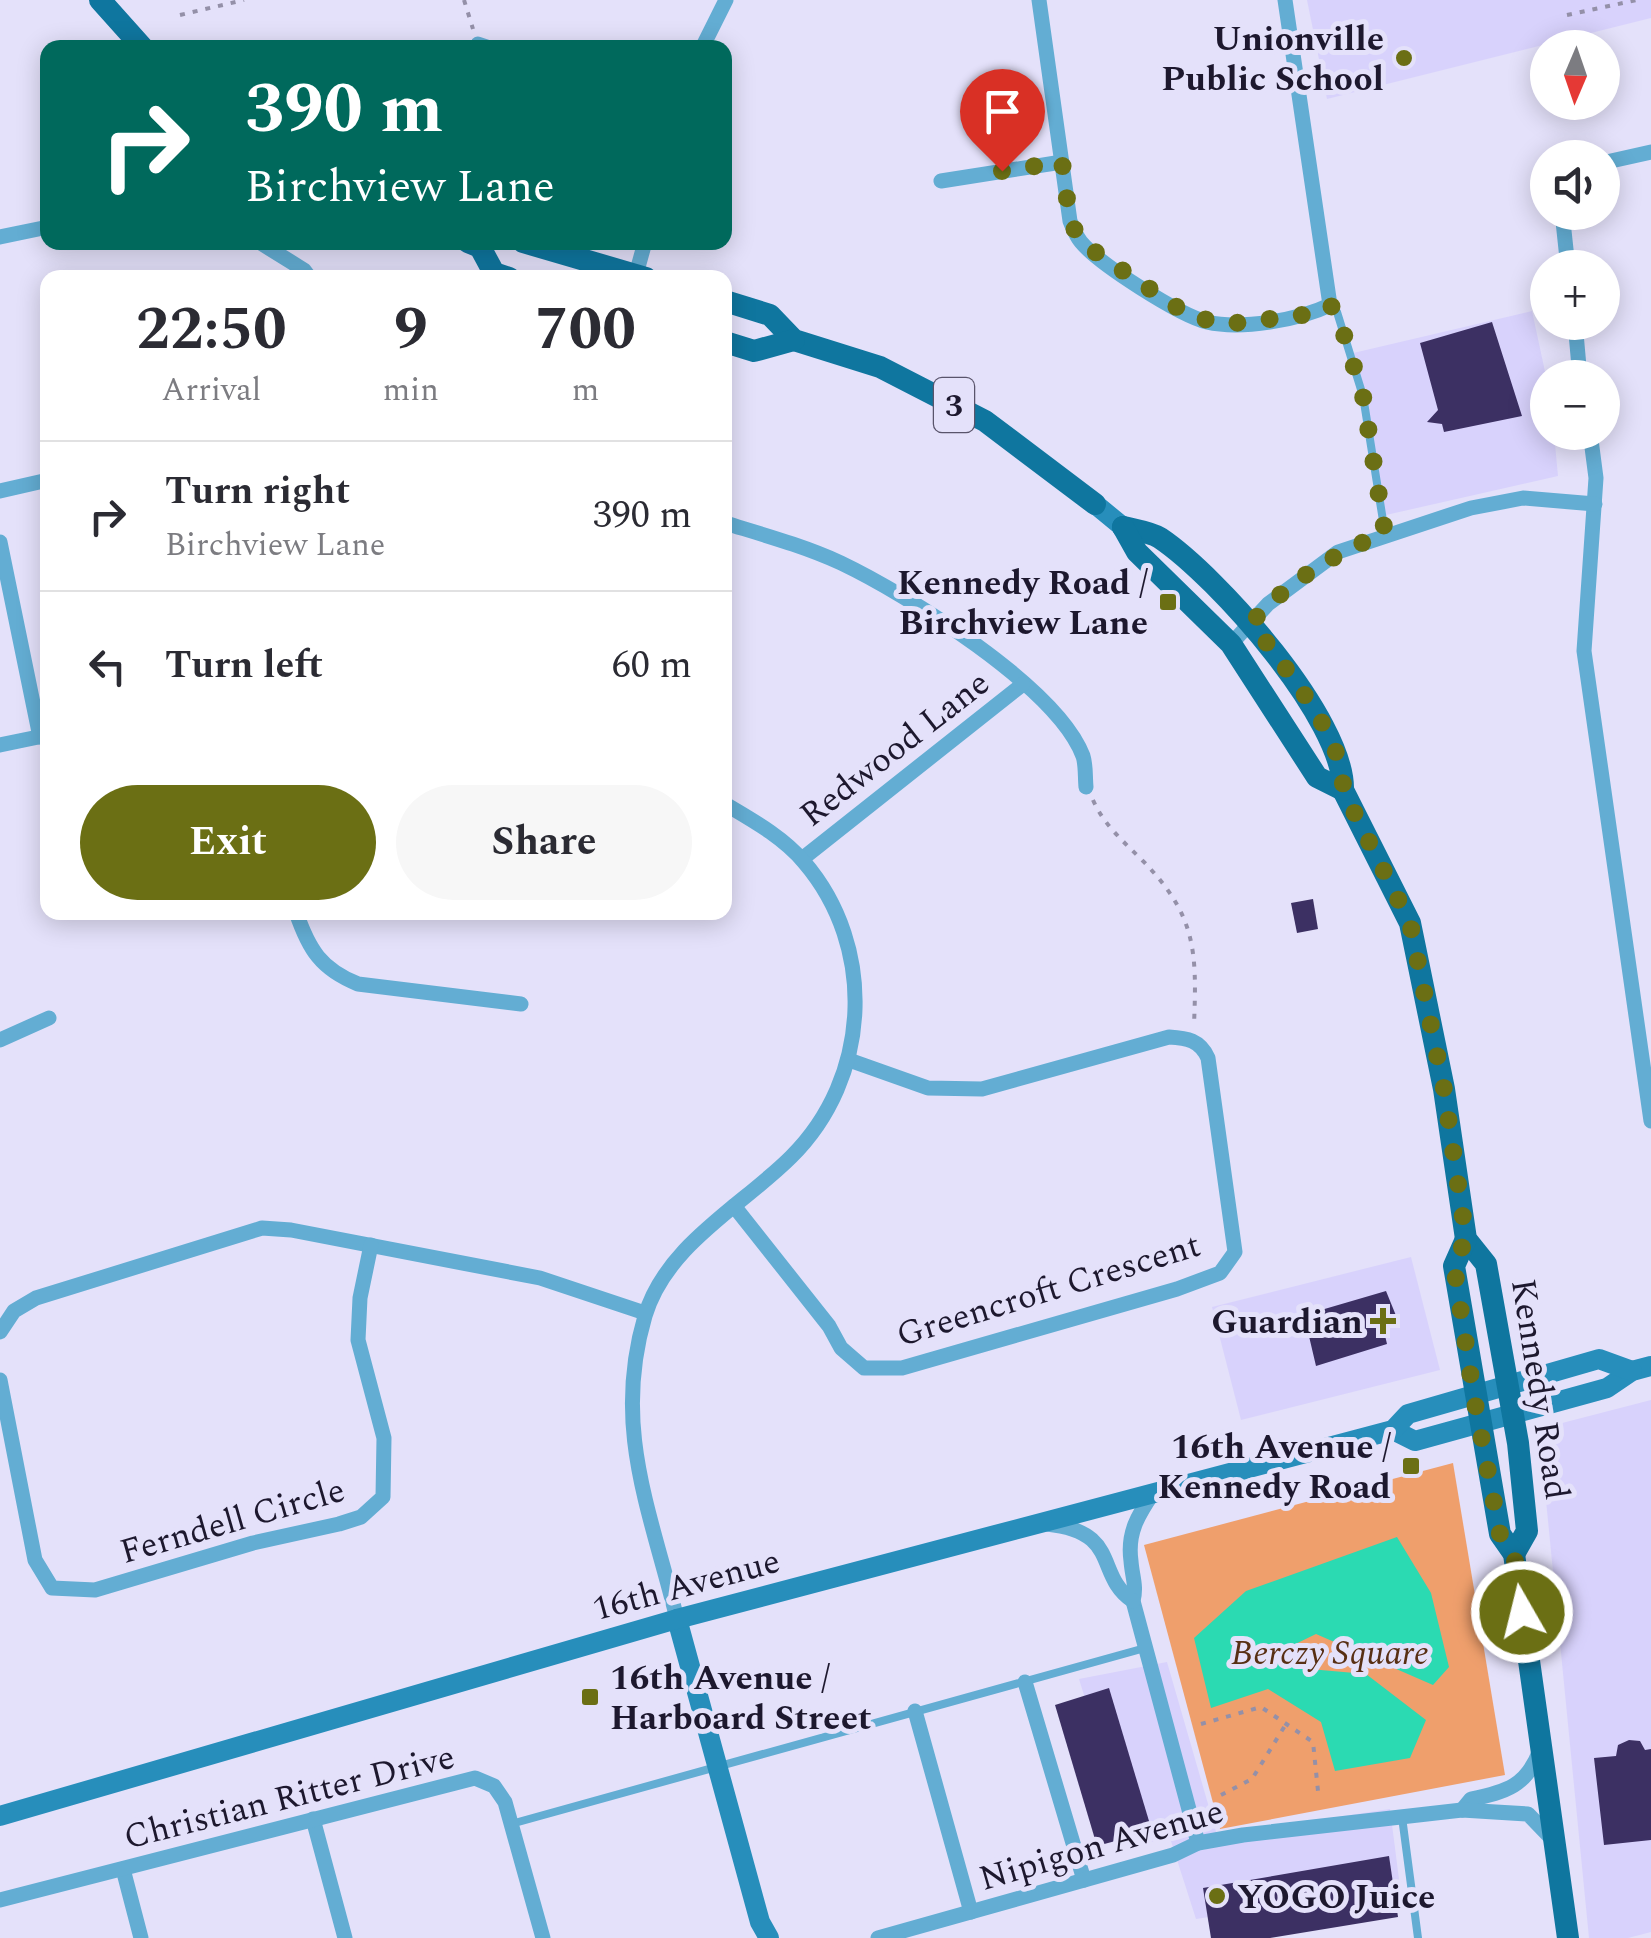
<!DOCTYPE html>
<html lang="en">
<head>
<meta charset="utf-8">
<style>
  body { margin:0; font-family:Spectral,serif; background:#f7f7f7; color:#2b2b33; height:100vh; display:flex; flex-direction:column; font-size:38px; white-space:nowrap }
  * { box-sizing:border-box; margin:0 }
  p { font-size:32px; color:#7c7c81 }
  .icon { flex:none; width:55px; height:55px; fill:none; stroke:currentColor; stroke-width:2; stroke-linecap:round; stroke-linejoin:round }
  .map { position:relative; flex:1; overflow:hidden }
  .side { position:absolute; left:40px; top:270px; width:692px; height:650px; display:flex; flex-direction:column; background:#fff; border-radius:20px; box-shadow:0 5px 25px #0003 }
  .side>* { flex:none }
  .banner { position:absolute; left:40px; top:40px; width:692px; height:210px; border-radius:20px; box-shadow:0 5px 25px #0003; background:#00695c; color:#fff; overflow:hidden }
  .needle { width:65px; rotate:182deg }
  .fabs { position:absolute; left:1530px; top:30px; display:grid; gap:20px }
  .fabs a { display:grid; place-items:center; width:90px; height:90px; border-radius:50%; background:#fff; box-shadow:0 5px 25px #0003; font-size:50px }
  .pin { position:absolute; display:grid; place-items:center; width:85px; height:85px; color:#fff; margin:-102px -42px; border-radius:50% 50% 50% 0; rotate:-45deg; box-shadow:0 0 10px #0007 }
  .pin .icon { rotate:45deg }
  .me { position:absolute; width:110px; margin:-55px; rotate:352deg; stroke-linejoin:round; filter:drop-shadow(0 0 8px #0008) }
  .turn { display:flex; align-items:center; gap:35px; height:210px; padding:0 40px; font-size:45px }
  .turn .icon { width:130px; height:130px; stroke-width:2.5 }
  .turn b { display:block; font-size:70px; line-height:85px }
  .eta { display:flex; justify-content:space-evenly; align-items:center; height:170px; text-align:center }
  .eta b { font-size:60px; font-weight:700; line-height:70px }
  .button { display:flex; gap:20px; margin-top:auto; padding:20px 40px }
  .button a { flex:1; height:115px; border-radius:60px; background:#6b6f14; color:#fff; font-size:40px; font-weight:700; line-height:115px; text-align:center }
  .button a+a { background:#f7f7f7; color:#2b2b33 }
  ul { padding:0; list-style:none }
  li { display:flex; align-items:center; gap:30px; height:150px; padding:0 40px; border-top:2px solid #e1e1e2 }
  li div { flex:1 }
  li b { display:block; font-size:38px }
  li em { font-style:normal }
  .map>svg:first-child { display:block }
  .built { fill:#d8d2fc }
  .green { fill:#ef9f6c }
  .water { fill:#2bdab2 }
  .building { fill:#3c3063 }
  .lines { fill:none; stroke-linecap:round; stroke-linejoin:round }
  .path { stroke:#9490a8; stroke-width:4; stroke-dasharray:5 8; stroke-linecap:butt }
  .lane { stroke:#63add3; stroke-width:8 }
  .street { stroke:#63add3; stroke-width:15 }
  .secondary { stroke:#278ebb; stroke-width:20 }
  .primary { stroke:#0f769f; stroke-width:22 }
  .route { stroke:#6b6f14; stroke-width:18; stroke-dasharray:0 32.4 }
  .poi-dot { fill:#6b6f14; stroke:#e4e1fa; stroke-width:4 }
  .labels { text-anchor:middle; stroke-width:10; stroke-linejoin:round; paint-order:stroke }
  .shield { fill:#e4e1fa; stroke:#59546b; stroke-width:2.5 }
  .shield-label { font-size:32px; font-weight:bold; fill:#1d182e }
  .poi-label { font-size:35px; font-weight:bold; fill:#1d182e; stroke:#e4e1fa; text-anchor:end }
  .street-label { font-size:35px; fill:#1d182e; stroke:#e4e1fa }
  .park-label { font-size:35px; font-style:italic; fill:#582f14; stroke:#e4e1fa }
</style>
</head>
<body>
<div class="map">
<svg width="1651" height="1938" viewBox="0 0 1651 1938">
  <rect width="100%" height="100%" fill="#e4e1fa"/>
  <g class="built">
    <polygon points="1307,0 1651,0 1651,18 1327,99"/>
    <polygon points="1532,311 1547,381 1548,432 1554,433 1558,476 1386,515 1349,354"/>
    <polygon points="1411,1257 1440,1370 1241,1420 1212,1307"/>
    <polygon points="1651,1400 1651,1932 1628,1938 1589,1938 1539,1429"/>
    <polygon points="1167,1662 1217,1835 1390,1809 1400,1887 1196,1919 1170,1838 1131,1846 1079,1679"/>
  </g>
  <polygon class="green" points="1453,1463 1505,1775 1220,1829 1144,1545"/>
  <polygon class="water" points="1397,1537 1431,1593 1449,1667 1433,1685 1316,1634 1279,1652 1298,1668 1366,1674 1426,1720 1410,1758 1335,1771 1321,1722 1268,1689 1211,1708 1194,1638 1246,1591"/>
  <g class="building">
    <polygon points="1492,322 1522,416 1444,432 1442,424 1427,422 1438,410 1420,343"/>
    <polygon points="1313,899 1318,929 1297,933 1291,903"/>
    <polygon points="1386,1291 1399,1323 1383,1327 1387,1344 1316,1366 1304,1315"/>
    <polygon points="1109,1688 1152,1831 1097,1846 1055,1705"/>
    <polygon points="1629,1740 1640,1741 1645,1750 1651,1749 1651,1840 1604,1845 1594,1758 1616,1756 1618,1745"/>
    <polygon points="1389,1856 1398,1917 1270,1938 1211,1938 1203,1888"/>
  </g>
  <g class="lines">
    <g class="path">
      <polyline points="464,0 473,29"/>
      <polyline points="180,15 244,0"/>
      <polyline points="1567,15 1637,0"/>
      <path d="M1093,800C1104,825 1123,841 1142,860C1196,915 1197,950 1194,1025"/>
      <polyline points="1201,1724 1261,1707 1313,1742 1318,1791"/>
      <polyline points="1221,1795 1252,1779 1286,1724"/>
    </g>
    <g class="lane">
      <polyline points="1331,306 1337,312 1363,396 1385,533"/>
      <polyline points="1402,1817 1418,1938"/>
      <polyline points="511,1824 1145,1648"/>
    </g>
    <g class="street">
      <path d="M1039,0L1070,221C1073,228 1076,236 1081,242C1099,264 1179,315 1207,322C1241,330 1299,320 1330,305L1285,0"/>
      <polyline points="478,44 490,48"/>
      <polyline points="702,48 726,0"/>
      <polyline points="1602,163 1651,152"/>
      <polyline points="941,181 1062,162"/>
      <polyline points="1562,212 1568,268"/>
      <polyline points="0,237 48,227"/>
      <polyline points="259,242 304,270 310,278"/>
      <polyline points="635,278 645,242"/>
      <polyline points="1575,322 1580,378"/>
      <polyline points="1590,432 1596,478 1584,651 1651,1121"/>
      <polyline points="0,491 48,480"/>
      <path d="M725,523C764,535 804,546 841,563C906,594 1057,687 1083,756C1086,765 1085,777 1086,787"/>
      <polyline points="0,542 40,737"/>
      <polyline points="1231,644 1268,604 1338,552 1471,508 1523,498 1595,504"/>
      <polyline points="0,745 48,735"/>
      <polyline points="802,859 1023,684"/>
      <path d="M296,912C309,950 321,969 358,984L521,1004"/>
      <polyline points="0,1040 49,1018"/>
      <path d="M734,1206L829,1326L841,1348L864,1368H902L1177,1289L1220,1273L1235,1252L1208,1058C1200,1040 1187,1038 1169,1037L982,1089L928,1088L849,1060"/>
      <polyline points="0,1332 14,1311 36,1298 262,1228 291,1230 540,1278 645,1313"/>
      <polyline points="0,1380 35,1560 52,1588 95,1590 253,1543 339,1524 361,1517 383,1497 384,1438 358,1340 360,1298 371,1245"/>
      <path d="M1153,1493C1138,1515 1127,1533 1131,1561C1132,1576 1137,1586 1133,1601L1198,1843"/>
      <path d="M1047,1524C1122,1532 1094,1575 1133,1601"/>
      <path d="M677,1619C651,1512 612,1428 645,1316C666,1245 742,1206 791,1157C871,1078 877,947 804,862C783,837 752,820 725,804"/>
      <polyline points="1025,1682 1084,1880"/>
      <polyline points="915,1711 971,1912"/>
      <path d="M1462,1810L1471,1799C1506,1792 1527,1786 1540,1750"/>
      <polyline points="313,1819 345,1938"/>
      <polyline points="123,1869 141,1938"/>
      <polyline points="0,1900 475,1778 494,1786 505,1802 543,1938"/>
      <polyline points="878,1938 1173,1855 1198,1843 1243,1835 1462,1810 1528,1814 1554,1841"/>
    </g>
    <g class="secondary">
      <polyline points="1095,504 1123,527"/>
      <polyline points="1393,1430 1415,1441 1607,1388 1632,1371 1651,1366"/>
      <polyline points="677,1619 760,1922 769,1938"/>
      <polyline points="0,1816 677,1619 1393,1430 1408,1414 1599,1359 1632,1371"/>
    </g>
    <g class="primary">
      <polyline points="100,0 143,48"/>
      <polyline points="468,242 480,247 494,273 509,278"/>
      <polyline points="523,242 646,278"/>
      <polyline points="725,301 770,315 794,340 880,367 985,421 1095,504"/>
      <polyline points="725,342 754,351 794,340"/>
      <path d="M1123,527C1135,530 1150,532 1160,538C1218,577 1345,720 1343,790L1410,923L1444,1089L1466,1239L1486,1264L1518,1443L1527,1531L1514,1554"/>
      <polyline points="1123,527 1137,552 1231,644 1317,777 1343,790"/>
      <polyline points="1466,1239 1454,1266 1500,1534 1514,1554 1568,1938"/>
    </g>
  </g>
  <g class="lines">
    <path class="route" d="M1002,171L1062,162L1070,221L1082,243L1190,316L1227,324L1311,314L1330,305L1337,312L1363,396L1385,533C1335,553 1289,581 1252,622C1282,667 1345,735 1343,790L1410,923L1444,1089L1466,1238L1454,1266L1474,1398L1500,1534L1514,1554L1522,1612"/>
  </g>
  <g class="poi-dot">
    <circle cx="1404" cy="58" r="10"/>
    <rect x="1158" y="592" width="20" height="20" rx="5"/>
    <path d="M1378 1306h10v10h10v10h-10v10h-10v-10h-10v-10h10z"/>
    <rect x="1401" y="1456" width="20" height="20" rx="5"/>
    <rect x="580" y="1687" width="20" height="20" rx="5"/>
    <circle cx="1217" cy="1896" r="10"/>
  </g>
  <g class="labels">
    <rect class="shield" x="934" y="378" width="40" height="54" rx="8"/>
    <g class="shield-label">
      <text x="954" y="416">3</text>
    </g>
    <g class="poi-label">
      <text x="1384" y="50">Unionville<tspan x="1384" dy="40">Public School</tspan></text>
      <text x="1148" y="594">Kennedy Road /<tspan x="1148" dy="40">Birchview Lane</tspan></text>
      <text x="1363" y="1333">Guardian</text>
      <text x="1391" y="1458">16th Avenue /<tspan x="1391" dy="40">Kennedy Road</tspan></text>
      <text x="610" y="1689" text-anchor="start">16th Avenue /<tspan x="610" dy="40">Harboard Street</tspan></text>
      <text x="1237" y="1908" text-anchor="start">YOGO Juice</text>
    </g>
    <g class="street-label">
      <text transform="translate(894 748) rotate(-38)" y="12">Redwood Lane</text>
      <text transform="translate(1048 1289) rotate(-17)" y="12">Greencroft Crescent</text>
      <text transform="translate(1541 1389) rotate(81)" y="12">Kennedy Road</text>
      <text transform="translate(232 1520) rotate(-16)" y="12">Ferndell Circle</text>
      <text transform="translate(686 1584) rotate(-15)" y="12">16th Avenue</text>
      <text transform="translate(289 1796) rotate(-14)" y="12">Christian Ritter Drive</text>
      <text transform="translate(1101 1844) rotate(-16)" y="12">Nipigon Avenue</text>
    </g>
    <g class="park-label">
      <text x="1330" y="1664">Berczy Square</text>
    </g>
  </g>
</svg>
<div class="fabs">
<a><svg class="needle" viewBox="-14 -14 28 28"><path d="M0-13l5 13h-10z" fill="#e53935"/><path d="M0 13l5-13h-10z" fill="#7c7c81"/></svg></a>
<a><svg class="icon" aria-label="sound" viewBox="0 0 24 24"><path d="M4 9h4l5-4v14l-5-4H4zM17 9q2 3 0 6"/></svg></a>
<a>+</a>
<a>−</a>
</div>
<div class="pin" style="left:1002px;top:171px;background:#d93025"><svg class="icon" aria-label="arrive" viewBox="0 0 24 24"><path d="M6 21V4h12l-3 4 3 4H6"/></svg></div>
<svg class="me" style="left:1522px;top:1612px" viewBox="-20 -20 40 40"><circle r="17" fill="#6b6f14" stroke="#fff" stroke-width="3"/><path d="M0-11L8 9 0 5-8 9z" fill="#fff"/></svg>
<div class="banner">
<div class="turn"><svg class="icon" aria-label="right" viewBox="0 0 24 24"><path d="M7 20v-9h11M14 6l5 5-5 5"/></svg><div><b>390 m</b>Birchview Lane</div></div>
</div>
<section class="side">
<div class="eta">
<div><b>22:50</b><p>Arrival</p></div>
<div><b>9</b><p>min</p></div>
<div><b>700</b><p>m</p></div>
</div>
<ul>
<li><svg class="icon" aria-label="right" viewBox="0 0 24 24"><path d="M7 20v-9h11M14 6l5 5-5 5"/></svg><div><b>Turn right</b><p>Birchview Lane</p></div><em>390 m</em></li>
<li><svg class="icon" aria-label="left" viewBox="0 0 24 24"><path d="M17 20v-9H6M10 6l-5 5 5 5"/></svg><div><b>Turn left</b></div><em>60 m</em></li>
</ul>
<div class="button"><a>Exit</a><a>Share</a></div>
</section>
</div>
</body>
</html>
